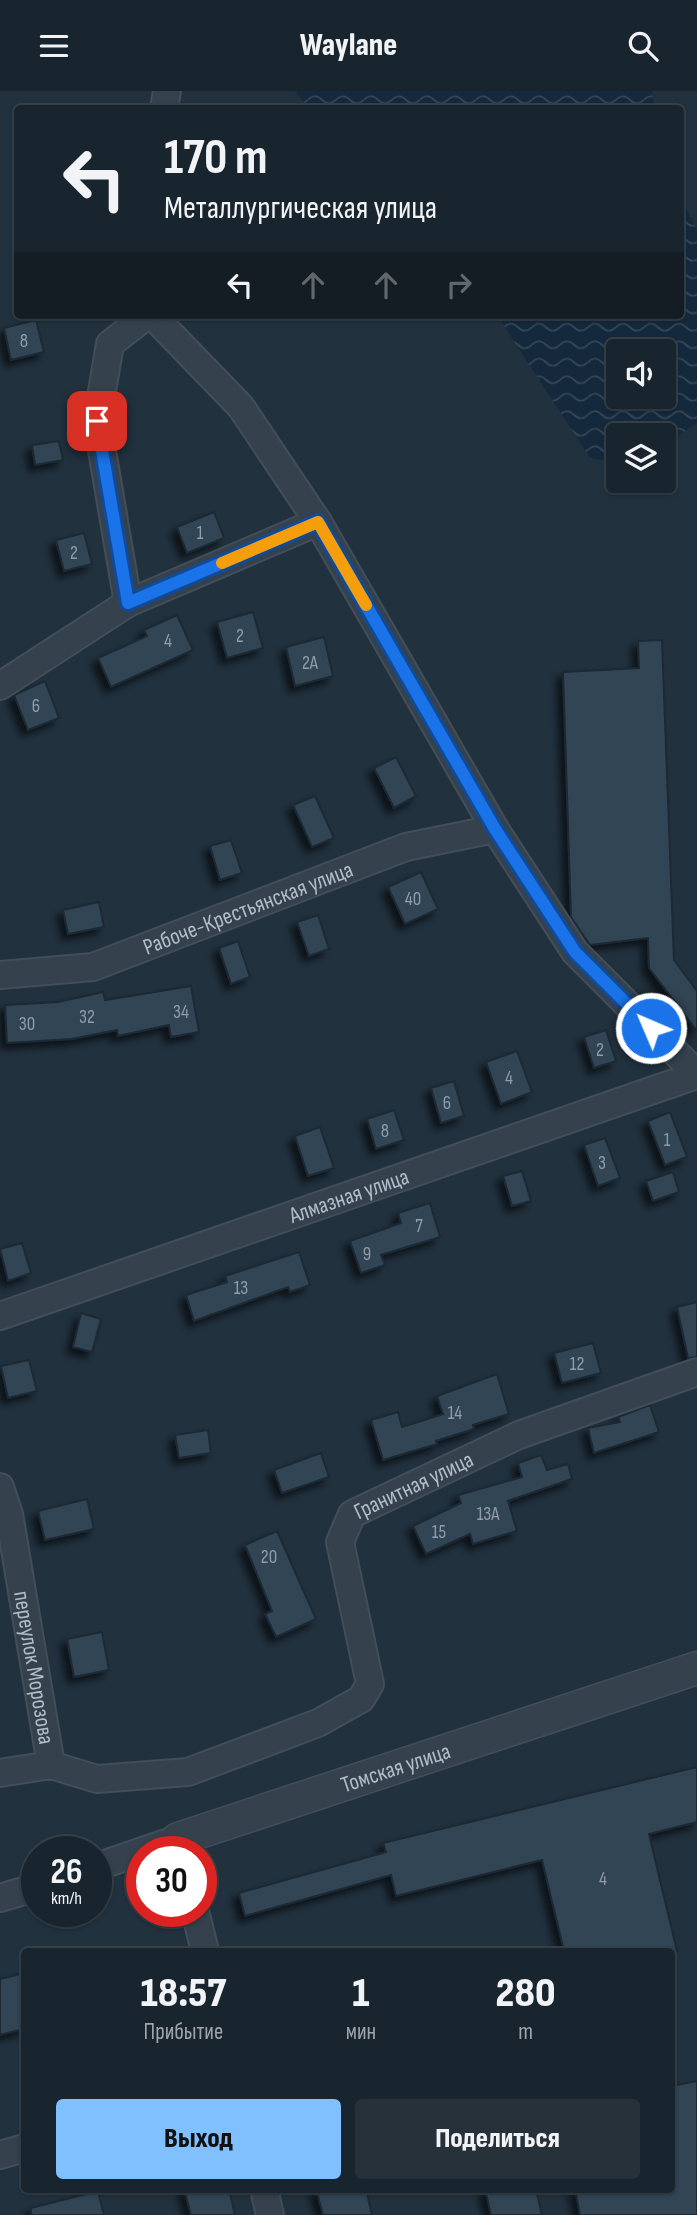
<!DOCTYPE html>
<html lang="ru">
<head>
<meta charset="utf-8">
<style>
  body { margin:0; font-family:"Sofia Sans Condensed",sans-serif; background:#26313a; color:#f1f3f6; height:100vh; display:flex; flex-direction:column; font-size:26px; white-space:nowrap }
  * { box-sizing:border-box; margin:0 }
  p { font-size:23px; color:#9fa5aa }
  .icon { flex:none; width:38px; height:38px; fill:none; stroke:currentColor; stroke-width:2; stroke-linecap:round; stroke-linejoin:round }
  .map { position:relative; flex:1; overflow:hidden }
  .panel { position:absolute; left:21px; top:1857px; width:654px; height:245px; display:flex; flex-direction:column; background:#19252e; border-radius:7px; box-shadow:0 2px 5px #0004,0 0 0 2px #37424a }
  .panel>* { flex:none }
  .top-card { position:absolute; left:14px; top:14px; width:670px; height:214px; border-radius:7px; box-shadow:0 2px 5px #0004,0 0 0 2px #37424a; background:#19252e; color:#f1f3f6; overflow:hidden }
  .controls { position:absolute; left:606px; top:248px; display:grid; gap:14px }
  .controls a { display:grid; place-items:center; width:70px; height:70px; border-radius:7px; background:#19252e; box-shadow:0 2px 5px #0004,0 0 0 2px #37424a; font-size:35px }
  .speed { position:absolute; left:21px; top:1745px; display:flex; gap:14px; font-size:35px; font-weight:700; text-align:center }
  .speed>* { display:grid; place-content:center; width:91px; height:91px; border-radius:50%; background:#19252e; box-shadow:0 2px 5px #0004,0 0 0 2px #37424a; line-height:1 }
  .speed small { font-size:18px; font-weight:400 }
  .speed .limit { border:10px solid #d22; background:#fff; color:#111 }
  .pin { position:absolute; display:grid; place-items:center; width:60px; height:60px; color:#fff; margin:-30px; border-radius:14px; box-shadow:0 4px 10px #0006 }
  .me { position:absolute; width:77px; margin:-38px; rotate:315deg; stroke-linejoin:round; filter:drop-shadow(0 0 5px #0008) }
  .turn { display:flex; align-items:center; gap:24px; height:147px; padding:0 35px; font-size:32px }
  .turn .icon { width:91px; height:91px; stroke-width:2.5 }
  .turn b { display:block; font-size:49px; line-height:60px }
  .lanes { display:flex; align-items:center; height:66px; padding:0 35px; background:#0003; justify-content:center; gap:35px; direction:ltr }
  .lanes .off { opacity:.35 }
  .eta { display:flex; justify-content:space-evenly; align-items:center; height:119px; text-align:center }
  .eta b { font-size:42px; font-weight:800; line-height:49px }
  .cta { display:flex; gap:14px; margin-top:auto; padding:14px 35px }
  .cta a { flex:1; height:80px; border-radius:7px; background:#80c0ff; color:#111; font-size:28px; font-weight:800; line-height:80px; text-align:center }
  .cta a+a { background:#26313a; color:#f1f3f6 }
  header { display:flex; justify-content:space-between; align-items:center; height:91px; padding:0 35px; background:#19252e; font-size:32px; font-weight:800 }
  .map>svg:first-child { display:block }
  .water { fill:url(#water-waves); fill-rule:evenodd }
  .building { fill:#334554; stroke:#1d2935; stroke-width:2; filter:url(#shadow) }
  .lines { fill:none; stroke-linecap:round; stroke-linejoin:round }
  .minor-casing { stroke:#424e5a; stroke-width:30 }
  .tertiary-casing { stroke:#424e5a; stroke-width:35 }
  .minor { stroke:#35424e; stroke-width:26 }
  .tertiary { stroke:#35424e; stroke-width:32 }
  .route-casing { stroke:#114b97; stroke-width:18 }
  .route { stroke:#1a73e8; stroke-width:12 }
  .slow { stroke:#f59e0b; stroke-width:12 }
  .labels { text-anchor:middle; stroke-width:7; stroke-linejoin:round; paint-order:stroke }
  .number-label { font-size:19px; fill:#909daa }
  .street-label { font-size:23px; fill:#b1bdc9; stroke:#1b2733 }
</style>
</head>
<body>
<header><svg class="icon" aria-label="menu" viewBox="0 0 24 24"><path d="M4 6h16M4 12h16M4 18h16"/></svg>Waylane<svg class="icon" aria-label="search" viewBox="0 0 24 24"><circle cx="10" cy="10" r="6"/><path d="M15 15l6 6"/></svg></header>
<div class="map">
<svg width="697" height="2124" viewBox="0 0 697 2124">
  <defs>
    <pattern id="water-waves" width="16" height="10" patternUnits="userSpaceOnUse" patternTransform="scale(1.75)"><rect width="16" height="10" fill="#14293c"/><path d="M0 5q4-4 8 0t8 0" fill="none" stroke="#344657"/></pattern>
    <filter id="shadow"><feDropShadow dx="-6" dy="6" stdDeviation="3.5" flood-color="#0009"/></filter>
  </defs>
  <rect width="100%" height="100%" fill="#21313e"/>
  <g class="water">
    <polygon points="295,0 652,0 654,17 309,18"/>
    <path d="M681,108L697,139V332L663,356V345H618V372L590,367L497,224H681ZM618,261H663V306H618Z"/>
  </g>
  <g class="building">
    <polygon points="36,229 44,261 11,269 4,237"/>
    <polygon points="59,350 63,369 35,374 32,354"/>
    <polygon points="214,421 224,447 187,462 177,436"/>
    <polygon points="84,442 92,473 64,480 56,449"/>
    <polygon points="253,521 263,557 227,567 217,531"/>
    <polygon points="177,524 193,559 111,596 98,567 147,545 144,539"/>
    <polygon points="324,546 333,585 295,595 286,556"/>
    <polygon points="662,549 674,869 697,900 697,940 649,877 648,847 590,854 571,826 563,581 639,577 638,550"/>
    <polygon points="45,590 59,627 28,639 14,604"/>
    <polygon points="396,666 416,705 394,717 374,677"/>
    <polygon points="315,705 334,747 312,756 293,714"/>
    <polygon points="231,749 242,782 220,789 210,755"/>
    <polygon points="421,781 438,818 405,833 388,796"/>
    <polygon points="99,811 104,836 68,843 63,819"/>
    <polygon points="318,824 329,858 309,865 297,831"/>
    <polygon points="238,850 250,886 231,893 219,857"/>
    <polygon points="191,895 199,941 171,946 169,934 118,945 117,939 72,948 7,952 5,914 58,911 103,901 105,909"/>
    <polygon points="606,939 616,970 594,977 584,946"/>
    <polygon points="517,960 532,1001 501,1013 486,971"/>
    <polygon points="454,990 464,1025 441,1032 431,997"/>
    <polygon points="394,1019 404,1049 376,1058 367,1028"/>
    <polygon points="670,1021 687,1066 665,1074 648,1030"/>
    <polygon points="320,1036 334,1077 308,1085 295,1045"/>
    <polygon points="605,1047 620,1087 598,1095 584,1054"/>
    <polygon points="522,1080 531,1110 512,1115 503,1085"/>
    <polygon points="673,1081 679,1101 653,1110 646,1090"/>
    <polygon points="430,1112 440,1146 381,1164 385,1174 361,1182 350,1150 401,1132 398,1122"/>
    <polygon points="22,1152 31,1182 8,1190 0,1158"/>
    <polygon points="299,1161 310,1194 290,1201 288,1196 194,1230 186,1204 227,1191 225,1185"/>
    <polygon points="697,1211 697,1266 688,1267 677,1216"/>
    <polygon points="81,1222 101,1228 92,1261 73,1256"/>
    <polygon points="593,1252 601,1282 562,1292 554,1262"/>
    <polygon points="29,1269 37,1300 8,1307 1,1275"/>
    <polygon points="497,1283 509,1323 473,1334 474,1338 436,1350 437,1353 383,1369 371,1329 398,1321 402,1336 443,1323 437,1305"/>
    <polygon points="650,1314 659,1341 594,1362 588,1337 620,1331 618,1326"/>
    <polygon points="208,1339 211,1362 179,1367 175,1344"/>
    <polygon points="321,1362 329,1386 282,1402 274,1379"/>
    <polygon points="541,1364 547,1379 568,1373 572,1388 508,1410 517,1440 473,1453 470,1443 426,1463 413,1435 461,1412 458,1404 522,1386 518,1372"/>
    <polygon points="87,1408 94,1438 45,1449 38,1420"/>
    <polygon points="277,1440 316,1528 276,1546 265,1523 272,1520 245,1454"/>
    <polygon points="102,1541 109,1579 74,1586 67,1548"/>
    <polygon points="697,1676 697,1731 649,1743 677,1860 564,1860 542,1769 396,1805 391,1784 245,1825 239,1802 386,1761 383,1752"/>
    <polygon points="24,1882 24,1938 0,1944 0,1888"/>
    <polygon points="697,1990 697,2124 580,2124 575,2098 672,2098 672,1995"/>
    <polygon points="184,2098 229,2098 235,2124 191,2124"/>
    <polygon points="316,2098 366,2098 372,2124 323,2124"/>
    <polygon points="485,2098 536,2098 542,2124 491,2124"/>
    <polygon points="98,2100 104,2124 31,2124 31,2117"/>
  </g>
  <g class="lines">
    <defs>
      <g id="minor">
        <polyline points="164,18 167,0"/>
        <polyline points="152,224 241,316 318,431 495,738 575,861 697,983"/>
        <polyline points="128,512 97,330 110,253 147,224"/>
        <polyline points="0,595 128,512 318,431"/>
        <path id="s1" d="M0,884L93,876L406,756L495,738"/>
        <path id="s2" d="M0,1225L697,984"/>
        <path id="s3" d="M0,1396L9,1423L51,1674"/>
        <path id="s4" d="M0,1682L51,1674L97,1688L188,1681L318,1632L361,1608L370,1593L340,1451L352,1423L519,1344L697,1281"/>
        <polyline points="96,1776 178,1748 181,1760"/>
        <polyline points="0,1807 37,1796"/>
        <polyline points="195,1820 205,1860"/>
        <polyline points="0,2064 24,2057"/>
        <polyline points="264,2098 270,2124"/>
      </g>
      <g id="tertiary">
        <path id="s5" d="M178,1748L697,1577"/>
      </g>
    </defs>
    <use href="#minor" class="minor-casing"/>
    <use href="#tertiary" class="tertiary-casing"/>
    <use href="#minor" class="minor"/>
    <use href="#tertiary" class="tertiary"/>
  </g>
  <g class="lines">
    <defs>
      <polyline id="route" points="97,330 128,512 318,431 495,738 575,861 651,937"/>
    </defs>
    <use href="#route" class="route-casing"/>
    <use href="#route" class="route"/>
    <polyline class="slow" points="222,472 318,431 366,514"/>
  </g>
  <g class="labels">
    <g class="number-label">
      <text x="24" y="256">8</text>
      <text x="200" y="448">1</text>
      <text x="74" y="468">2</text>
      <text x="240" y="551">2</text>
      <text x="168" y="556">4</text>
      <text x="310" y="578">2А</text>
      <text x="36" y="621">6</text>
      <text x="413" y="814">40</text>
      <text x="181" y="927">34</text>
      <text x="87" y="932">32</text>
      <text x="27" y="939">30</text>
      <text x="600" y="965">2</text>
      <text x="509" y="993">4</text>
      <text x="447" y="1018">6</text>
      <text x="385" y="1046">8</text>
      <text x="667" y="1055">1</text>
      <text x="602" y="1078">3</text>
      <text x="419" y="1141">7</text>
      <text x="367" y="1169">9</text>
      <text x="241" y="1203">13</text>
      <text x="577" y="1279">12</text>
      <text x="455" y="1328">14</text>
      <text x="488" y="1429">13А</text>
      <text x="439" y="1447">15</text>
      <text x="269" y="1472">20</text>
      <text x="603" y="1794">4</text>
    </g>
    <g class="street-label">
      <text dy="8" stroke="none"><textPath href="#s1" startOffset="259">Рабоче-Крестьянская улица</textPath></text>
      <text dy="8" stroke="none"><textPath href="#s2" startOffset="369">Алмазная улица</textPath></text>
      <text dy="8" stroke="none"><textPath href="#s4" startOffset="640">Гранитная улица</textPath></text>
      <text dy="8" stroke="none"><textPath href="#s3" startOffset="184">переулок Морозова</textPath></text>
      <text dy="8" stroke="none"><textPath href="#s5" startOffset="229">Томская улица</textPath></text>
    </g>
  </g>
</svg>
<div class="controls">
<a><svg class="icon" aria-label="sound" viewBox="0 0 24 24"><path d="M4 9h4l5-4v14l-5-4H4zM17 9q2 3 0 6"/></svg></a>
<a><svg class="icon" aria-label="layers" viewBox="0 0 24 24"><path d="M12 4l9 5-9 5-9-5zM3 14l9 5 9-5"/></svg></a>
</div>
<div class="speed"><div>26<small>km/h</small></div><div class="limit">30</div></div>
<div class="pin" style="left:97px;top:330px;background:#d93025"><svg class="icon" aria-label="arrive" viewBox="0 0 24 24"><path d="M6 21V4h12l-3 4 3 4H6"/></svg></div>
<svg class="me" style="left:651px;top:937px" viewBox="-20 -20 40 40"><circle r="17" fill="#1a73e8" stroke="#fff" stroke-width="3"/><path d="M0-11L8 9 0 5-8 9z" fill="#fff"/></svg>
<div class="top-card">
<div class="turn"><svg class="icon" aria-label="left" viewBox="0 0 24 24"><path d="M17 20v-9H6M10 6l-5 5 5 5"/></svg><div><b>170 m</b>Металлургическая улица</div></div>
<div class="lanes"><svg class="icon" aria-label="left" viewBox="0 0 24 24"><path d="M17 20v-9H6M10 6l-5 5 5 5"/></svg><svg class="icon off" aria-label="ahead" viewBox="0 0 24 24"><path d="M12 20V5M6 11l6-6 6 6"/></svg><svg class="icon off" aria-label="ahead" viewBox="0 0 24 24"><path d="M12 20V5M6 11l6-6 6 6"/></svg><svg class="icon off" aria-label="right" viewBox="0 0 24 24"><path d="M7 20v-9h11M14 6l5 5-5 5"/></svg></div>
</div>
<section class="panel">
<div class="eta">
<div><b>18:57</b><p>Прибытие</p></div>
<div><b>1</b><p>мин</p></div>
<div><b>280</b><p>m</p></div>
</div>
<div class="cta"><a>Выход</a><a>Поделиться</a></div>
</section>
</div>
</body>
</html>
